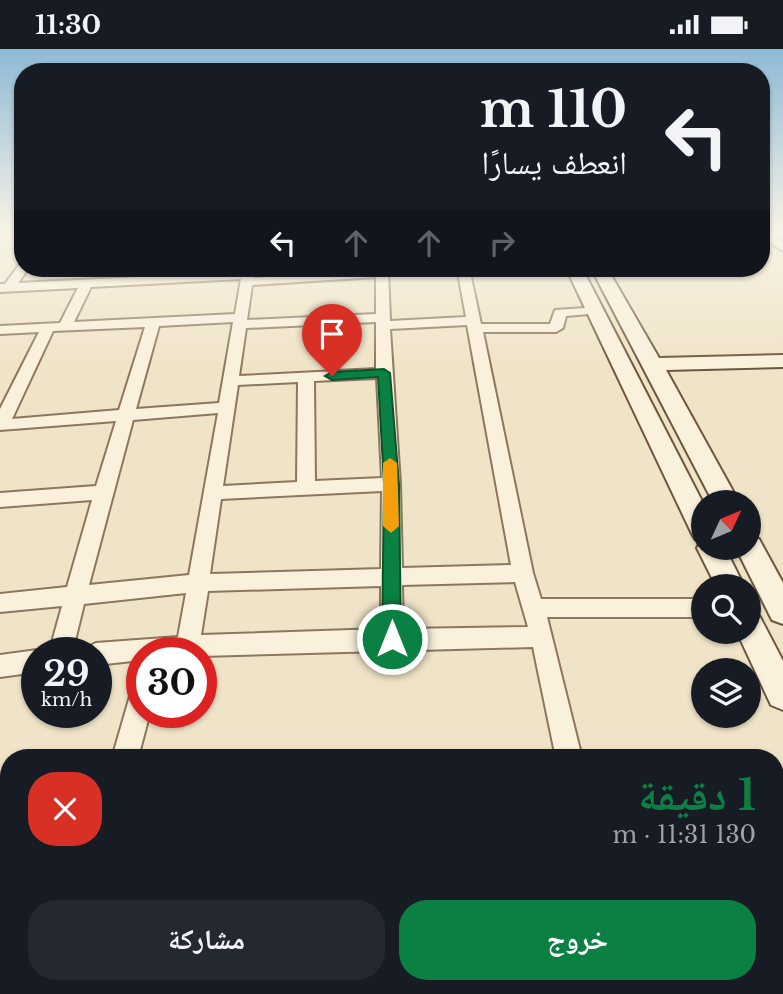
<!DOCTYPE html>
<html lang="ar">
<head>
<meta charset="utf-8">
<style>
  body { margin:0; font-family:"Libre Baskerville","Noto Naskh Arabic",serif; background:#242831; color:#f1f3f6; direction:rtl; height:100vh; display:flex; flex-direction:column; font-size:26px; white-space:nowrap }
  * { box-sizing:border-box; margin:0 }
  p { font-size:23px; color:#9ea1a6 }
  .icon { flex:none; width:38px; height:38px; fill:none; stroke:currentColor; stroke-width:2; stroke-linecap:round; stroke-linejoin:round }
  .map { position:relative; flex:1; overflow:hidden; direction:ltr }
  .side { position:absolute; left:0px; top:700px; width:784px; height:245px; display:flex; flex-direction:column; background:#171b24; border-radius:28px 28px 0 0; box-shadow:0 2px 5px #0004; direction:rtl }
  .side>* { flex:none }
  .hud { position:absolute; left:14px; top:14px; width:756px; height:214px; border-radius:28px; box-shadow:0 2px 5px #0004; direction:rtl; background:#171b24; color:#f1f3f6; overflow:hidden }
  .needle { width:46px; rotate:46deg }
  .buttons { position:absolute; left:691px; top:441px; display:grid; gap:14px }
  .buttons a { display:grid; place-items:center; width:70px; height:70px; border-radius:50%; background:#171b24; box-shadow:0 2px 5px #0004; font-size:35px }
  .speed { position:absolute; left:21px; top:588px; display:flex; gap:14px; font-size:35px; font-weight:700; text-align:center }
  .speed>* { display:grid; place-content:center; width:91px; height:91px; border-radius:50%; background:#171b24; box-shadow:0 2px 5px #0004; line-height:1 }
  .speed small { font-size:18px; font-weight:400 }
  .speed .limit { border:10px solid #d22; background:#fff; color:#111 }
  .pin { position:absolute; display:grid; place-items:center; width:60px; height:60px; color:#fff; margin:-72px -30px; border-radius:50% 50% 50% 0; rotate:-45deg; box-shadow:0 0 7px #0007 }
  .pin .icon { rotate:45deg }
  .me { position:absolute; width:77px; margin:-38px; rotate:0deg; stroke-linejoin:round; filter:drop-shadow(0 0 5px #0008) }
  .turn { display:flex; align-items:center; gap:24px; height:147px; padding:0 28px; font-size:32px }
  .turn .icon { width:91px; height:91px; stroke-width:2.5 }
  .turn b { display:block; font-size:49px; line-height:60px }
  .lanes { display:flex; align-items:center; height:66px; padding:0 28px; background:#0003; justify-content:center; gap:35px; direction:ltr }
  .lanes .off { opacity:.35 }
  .round { display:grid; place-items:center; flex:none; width:74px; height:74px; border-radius:28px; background:#242831 }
  .head { display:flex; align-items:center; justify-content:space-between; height:119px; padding:0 28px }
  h1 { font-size:42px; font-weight:700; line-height:52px; color:#0b8043 }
  .cta { display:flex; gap:14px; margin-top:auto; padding:14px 28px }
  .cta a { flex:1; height:80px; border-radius:28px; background:#0b8043; color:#fff; font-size:28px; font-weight:700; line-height:80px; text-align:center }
  .cta a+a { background:#242831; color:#f1f3f6 }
  .status { display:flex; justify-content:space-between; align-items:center; height:49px; padding:0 35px; background:#171b24; direction:ltr }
  .status svg { height:19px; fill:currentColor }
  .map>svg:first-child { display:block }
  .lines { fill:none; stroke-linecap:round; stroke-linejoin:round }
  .street-casing { stroke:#8d765c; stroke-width:4 }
  .secondary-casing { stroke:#6f573f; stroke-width:4 }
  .street { fill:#faf1dc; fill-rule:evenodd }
  .secondary { fill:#faf1dc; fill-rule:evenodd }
  .route { fill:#0b8043; stroke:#07532c; stroke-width:2 }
  .slow { fill:#f59e0b }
</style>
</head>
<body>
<div class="status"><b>11:30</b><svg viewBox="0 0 49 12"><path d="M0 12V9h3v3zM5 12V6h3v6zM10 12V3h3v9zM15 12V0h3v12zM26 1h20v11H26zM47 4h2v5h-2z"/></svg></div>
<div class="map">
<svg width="783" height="945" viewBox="0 0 783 945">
  <rect width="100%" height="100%" fill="#f0e4c8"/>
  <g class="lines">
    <defs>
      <g id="street">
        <polygon points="761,183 769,183 783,194 783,202 761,188"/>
        <path d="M23,215V219H29L18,234L242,223L243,219H255L254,229L388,219L390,272L466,268L457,219H469L481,275H550L555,261L600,258V264L566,267L563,279L556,283H483L533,524L541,550H704V568H547L582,709H556L533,598L201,607V604H142V611L96,616V604H85L88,598L96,594L178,588L186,544L84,555L72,604H49L62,557L0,563V545L67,538L92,451L0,458V444L96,437L116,372L0,381V360L39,283L0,285V277L60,274L78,239L0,243V235H5L19,216ZM376,228V265L247,271L252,236ZM241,230L235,265L74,273L91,238ZM233,273L219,354L136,360L159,277ZM376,273V320L239,327L246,279ZM467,276L511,516L402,519L400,435L390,280ZM145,278L119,361L12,370L53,282ZM377,329L382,429L315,432L314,332ZM298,333L297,433L223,437L238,336ZM218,364L189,526L89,536L133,371ZM382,442L381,520L210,525L221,450ZM515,533L528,578L403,580L402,536ZM381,537V580L201,586L208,542Z"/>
        <polygon points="37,601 43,604 37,604 37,623 0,628 0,606"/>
        <polygon points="142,635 142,663 150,663 138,709 112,709 130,647 133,639"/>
        <rect x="0" y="848" width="9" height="30"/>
        <rect x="775" y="885" width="8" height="32"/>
        <polygon points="39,936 71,936 68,945 36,945"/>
        <rect x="363" y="936" width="32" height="9"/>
        <polygon points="623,936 655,936 658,945 626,945"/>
      </g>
      <g id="secondary">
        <polygon points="566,219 582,219 704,456 704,499 725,499 744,537 716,537 697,499 701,492 695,490 691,483"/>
        <polygon points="591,219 607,219 659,309 783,306 783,318 666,321 739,453 713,453"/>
        <polygon points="749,487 759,490 783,534 783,575 772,571 736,499 749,499"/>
        <polygon points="749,564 760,568 783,612 783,661 771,656 737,583 749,583"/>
      </g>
    </defs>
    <use href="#street" class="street-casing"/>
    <use href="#secondary" class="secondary-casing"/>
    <use href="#street" class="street"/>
    <use href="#secondary" class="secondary"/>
  </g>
  <linearGradient id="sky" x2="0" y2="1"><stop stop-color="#8fbad6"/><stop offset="0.58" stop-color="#f8f3e6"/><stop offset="1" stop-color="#f8f3e6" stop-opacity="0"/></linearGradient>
  <rect width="783" height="316" fill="url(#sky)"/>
  <polygon class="route" points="384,320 390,324 399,435 401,590 398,596 392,598 385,596 382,590 384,435 378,328 332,331 325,327 332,323"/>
  <polygon class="slow" points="390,409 397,414 399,477 391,484 383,477 383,414"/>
</svg>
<div class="buttons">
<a><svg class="needle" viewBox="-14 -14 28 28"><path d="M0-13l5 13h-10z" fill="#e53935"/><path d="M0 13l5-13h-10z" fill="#9ea1a6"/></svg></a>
<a><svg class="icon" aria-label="search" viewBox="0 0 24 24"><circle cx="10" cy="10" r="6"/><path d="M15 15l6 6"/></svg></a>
<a><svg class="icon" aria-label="layers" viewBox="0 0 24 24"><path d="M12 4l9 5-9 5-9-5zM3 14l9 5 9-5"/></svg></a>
</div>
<div class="speed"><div>29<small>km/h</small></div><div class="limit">30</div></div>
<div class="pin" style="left:332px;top:327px;background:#d93025"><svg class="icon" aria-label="arrive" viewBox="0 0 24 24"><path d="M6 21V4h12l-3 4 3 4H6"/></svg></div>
<svg class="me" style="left:392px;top:590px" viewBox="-20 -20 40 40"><circle r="17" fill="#0b8043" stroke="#fff" stroke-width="3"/><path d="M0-11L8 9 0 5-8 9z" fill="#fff"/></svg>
<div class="hud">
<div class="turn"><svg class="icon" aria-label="left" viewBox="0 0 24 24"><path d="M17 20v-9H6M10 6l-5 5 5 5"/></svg><div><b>110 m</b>انعطف يسارًا</div></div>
<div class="lanes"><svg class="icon" aria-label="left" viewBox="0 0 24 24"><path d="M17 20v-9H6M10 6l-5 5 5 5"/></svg><svg class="icon off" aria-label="ahead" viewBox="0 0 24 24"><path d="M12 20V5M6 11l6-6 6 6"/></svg><svg class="icon off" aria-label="ahead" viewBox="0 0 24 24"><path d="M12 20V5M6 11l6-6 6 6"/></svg><svg class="icon off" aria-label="right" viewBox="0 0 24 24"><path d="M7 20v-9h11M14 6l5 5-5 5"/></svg></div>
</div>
<section class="side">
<div class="head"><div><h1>1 دقيقة</h1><p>130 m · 11:31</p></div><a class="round" style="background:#d93025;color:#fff"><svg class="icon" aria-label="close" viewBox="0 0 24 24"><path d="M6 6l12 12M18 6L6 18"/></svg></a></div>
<div class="cta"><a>خروج</a><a>مشاركة</a></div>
</section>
</div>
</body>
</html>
